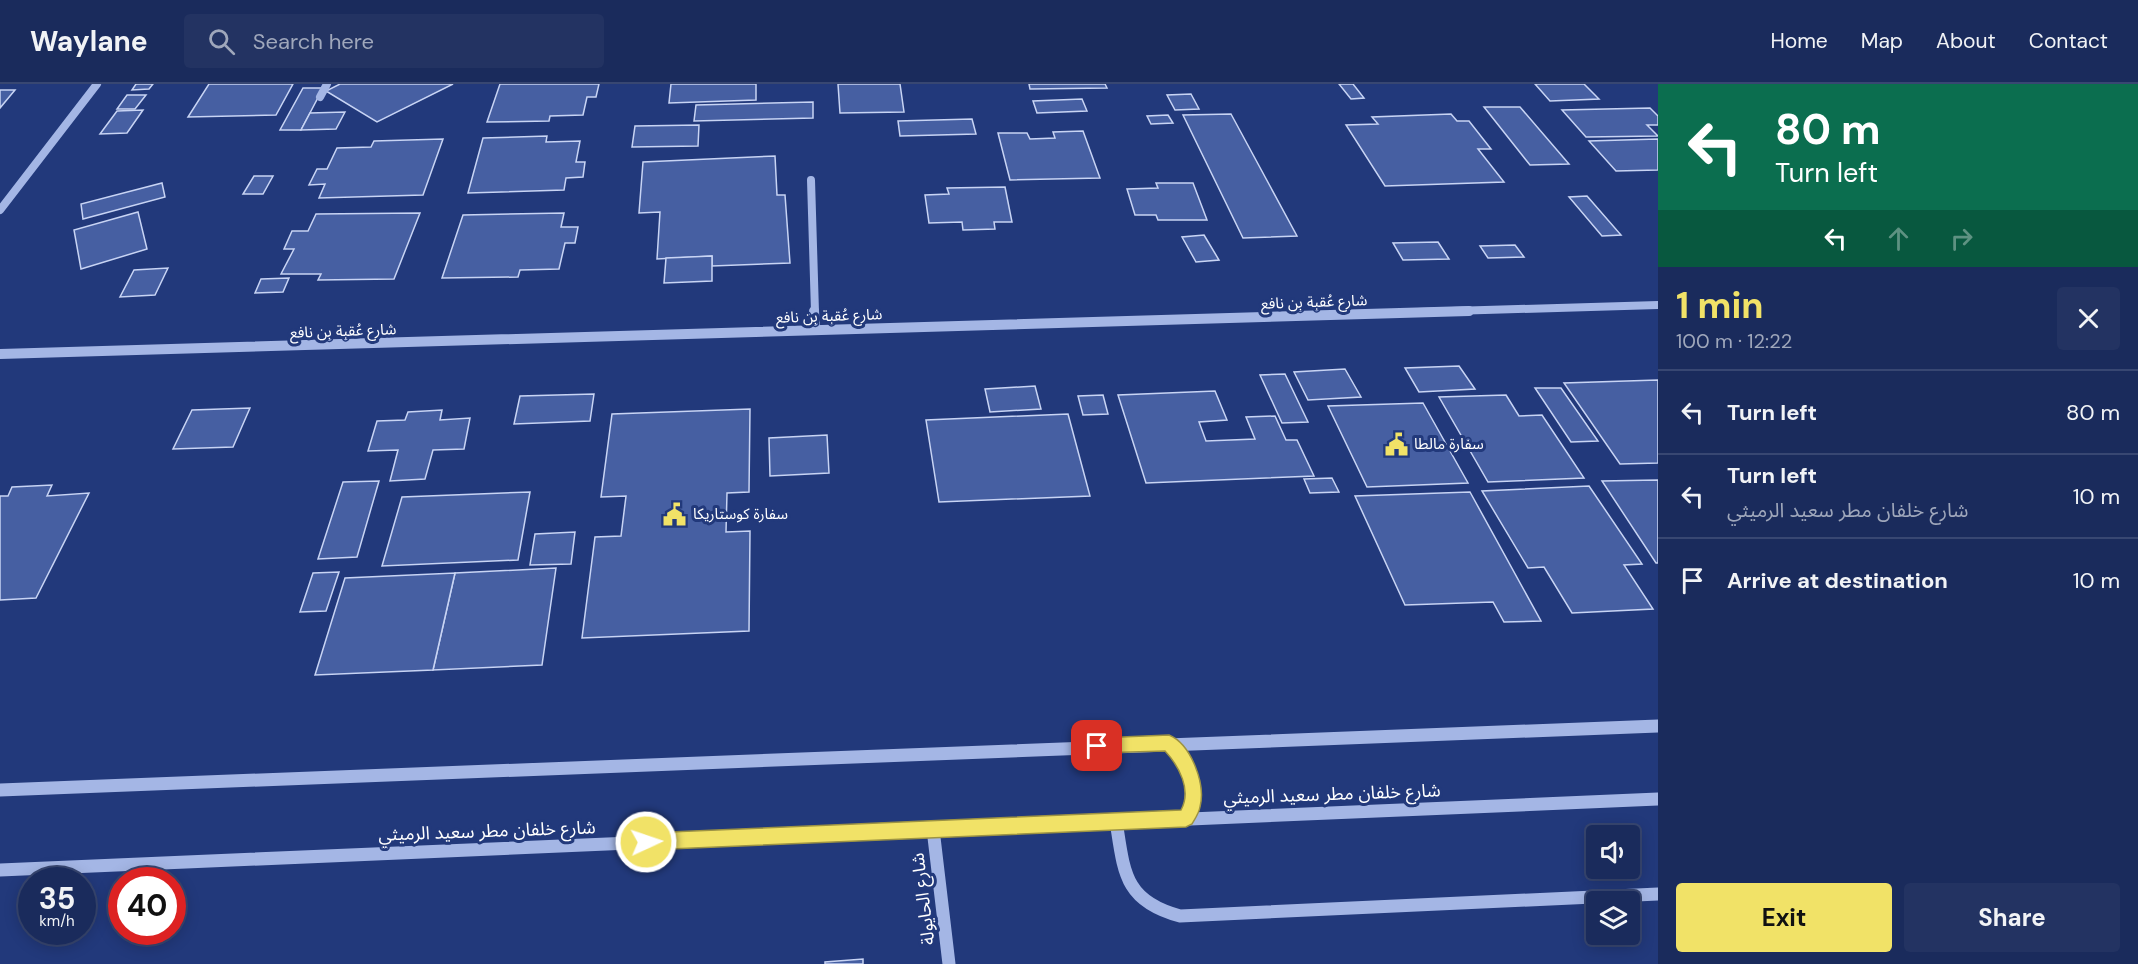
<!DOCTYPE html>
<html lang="en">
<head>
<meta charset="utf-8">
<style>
  body { margin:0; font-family:"DM Sans","Noto Sans Arabic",sans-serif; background:#233362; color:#f1f3f6; height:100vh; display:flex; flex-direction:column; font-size:22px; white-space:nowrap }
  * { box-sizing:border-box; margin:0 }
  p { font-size:20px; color:#9fa7bb }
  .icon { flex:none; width:33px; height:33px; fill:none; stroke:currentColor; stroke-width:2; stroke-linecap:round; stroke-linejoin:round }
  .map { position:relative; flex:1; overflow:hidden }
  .side { display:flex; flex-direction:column; background:#1a2b5c; width:480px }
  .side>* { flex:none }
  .guide { background:#0b6e4f; color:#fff; overflow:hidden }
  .controls { position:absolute; left:1586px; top:741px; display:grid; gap:12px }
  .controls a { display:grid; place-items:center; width:54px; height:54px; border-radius:6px; background:#1a2b5c; box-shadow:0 3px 15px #0003,0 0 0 2px #384772; font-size:30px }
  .speed { position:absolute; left:18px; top:783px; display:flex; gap:12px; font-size:30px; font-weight:700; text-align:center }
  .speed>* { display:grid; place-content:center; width:78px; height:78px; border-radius:50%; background:#1a2b5c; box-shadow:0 3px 15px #0003,0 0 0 2px #384772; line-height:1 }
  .speed small { font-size:15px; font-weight:400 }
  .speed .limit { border:9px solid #d22; background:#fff; color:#111 }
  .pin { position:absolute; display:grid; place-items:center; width:51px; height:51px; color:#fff; margin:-26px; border-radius:12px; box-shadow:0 3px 9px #0006 }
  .me { position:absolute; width:66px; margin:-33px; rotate:87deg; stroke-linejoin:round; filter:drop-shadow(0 0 4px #0008) }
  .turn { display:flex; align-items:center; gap:21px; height:126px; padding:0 18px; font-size:27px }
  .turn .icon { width:78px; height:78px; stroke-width:2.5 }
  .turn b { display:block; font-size:42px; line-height:51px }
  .lanes { display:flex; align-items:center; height:57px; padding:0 18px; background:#0003; justify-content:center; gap:30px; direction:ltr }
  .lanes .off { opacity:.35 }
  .round { display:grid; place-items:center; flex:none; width:63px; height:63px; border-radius:6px; background:#233362 }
  .head { display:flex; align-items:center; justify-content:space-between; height:102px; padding:0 18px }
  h1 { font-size:36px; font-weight:700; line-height:45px; color:#f1e267 }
  .button { display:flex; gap:12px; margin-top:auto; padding:12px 18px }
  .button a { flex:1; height:69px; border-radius:6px; background:#f1e267; color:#111; font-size:24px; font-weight:700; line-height:69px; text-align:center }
  .button a+a { background:#233362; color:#f1f3f6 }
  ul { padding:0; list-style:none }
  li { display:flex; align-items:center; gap:18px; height:84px; padding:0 18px; border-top:2px solid #384772 }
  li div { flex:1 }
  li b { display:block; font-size:22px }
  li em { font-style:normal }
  header { display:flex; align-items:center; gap:36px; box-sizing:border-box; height:84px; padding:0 30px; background:#1a2b5c; border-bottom:2px solid #384772 }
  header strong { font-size:28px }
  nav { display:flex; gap:33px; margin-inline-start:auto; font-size:21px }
  .search { width:420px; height:54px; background:#233362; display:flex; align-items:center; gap:15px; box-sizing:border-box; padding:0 21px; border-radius:6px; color:#9fa7bb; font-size:22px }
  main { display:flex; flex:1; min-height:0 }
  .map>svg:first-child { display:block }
  .building { fill:#465fa2; stroke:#c8d4f4; stroke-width:1.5 }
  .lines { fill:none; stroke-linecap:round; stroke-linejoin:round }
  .minor-far2 { stroke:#a4b6e5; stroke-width:8 }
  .minor-far1 { stroke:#a4b6e5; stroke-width:10 }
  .minor { stroke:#a4b6e5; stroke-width:13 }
  .route { fill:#f1e267; stroke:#9d9343; stroke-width:1.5 }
  .labels { text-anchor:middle; stroke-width:6; stroke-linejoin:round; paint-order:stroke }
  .street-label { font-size:15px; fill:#fff; stroke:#22397b }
  .poi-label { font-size:15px; fill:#fff; stroke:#22397b; text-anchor:start }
  .near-street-label { font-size:18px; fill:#fff; stroke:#22397b }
</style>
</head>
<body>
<header>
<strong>Waylane</strong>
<div class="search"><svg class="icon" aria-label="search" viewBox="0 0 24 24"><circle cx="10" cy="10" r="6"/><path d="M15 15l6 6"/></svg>Search here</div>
<nav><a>Home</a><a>Map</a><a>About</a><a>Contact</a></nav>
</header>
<main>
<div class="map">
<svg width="1658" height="880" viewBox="0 0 1658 880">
  <rect width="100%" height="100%" fill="#22397b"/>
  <g class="building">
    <polygon points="136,0 153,0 149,5 132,6"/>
    <polygon points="209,0 293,0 276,31 188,33"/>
    <polygon points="340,0 453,0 377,38 326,7"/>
    <polygon points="500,0 599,0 596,13 587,13 583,31 550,32 549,37 487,38"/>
    <polygon points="671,0 756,0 756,16 669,19"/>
    <polygon points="838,0 900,0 904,28 840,29"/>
    <polygon points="1029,0 1105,0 1107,4 1030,5"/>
    <polygon points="1339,0 1353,0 1364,14 1351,15"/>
    <polygon points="1535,0 1584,0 1599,15 1550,17"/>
    <polygon points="303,4 323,4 301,46 280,46"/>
    <polygon points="0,6 15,6 0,24"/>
    <polygon points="1191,10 1199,25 1175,26 1167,11"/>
    <polygon points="127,11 146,11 135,25 117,25"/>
    <polygon points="1082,15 1087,27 1037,29 1033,17"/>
    <polygon points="813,18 813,34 694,37 696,21"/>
    <polygon points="1484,23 1520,23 1569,80 1530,81"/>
    <polygon points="1650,24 1658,32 1658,41 1647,41 1658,52 1586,53 1562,26"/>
    <polygon points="143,26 127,49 100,50 117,27"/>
    <polygon points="345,28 336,45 301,46 310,29"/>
    <polygon points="1231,30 1297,152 1243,154 1183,31"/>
    <polygon points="1451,30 1457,37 1469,37 1491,65 1478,65 1504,98 1385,102 1346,41 1378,40 1372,33"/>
    <polygon points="1168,31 1173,39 1151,40 1147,32"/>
    <polygon points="972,35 976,50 900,52 898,37"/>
    <polygon points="699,41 698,62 632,63 635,42"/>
    <polygon points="1083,47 1100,94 1010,96 998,49 1027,49 1030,55 1055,54 1053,48"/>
    <polygon points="547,52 546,58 580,57 576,78 585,78 583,93 566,94 564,106 468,109 483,54"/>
    <polygon points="443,55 423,111 319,114 325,100 309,101 317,85 327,85 337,64 371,63 374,57"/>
    <polygon points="1658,55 1658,86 1616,87 1589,57"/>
    <polygon points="775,72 777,111 785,111 790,179 712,182 712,172 657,175 660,128 639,129 643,78"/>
    <polygon points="254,92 273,92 263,110 243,110"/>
    <polygon points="162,99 165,113 83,135 81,120"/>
    <polygon points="1156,99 1193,99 1207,136 1158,136 1156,131 1135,131 1127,105 1158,104"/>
    <polygon points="1005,103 1012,138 994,138 995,145 963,146 962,138 929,139 925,111 949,110 947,104"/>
    <polygon points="1587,112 1621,151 1602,152 1569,113"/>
    <polygon points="138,128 147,165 81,185 74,146"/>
    <polygon points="420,129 394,195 318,196 321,190 281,190 294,165 284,165 292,147 308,147 316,130"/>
    <polygon points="564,129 561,143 578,143 575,159 565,159 559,185 520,186 518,193 442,194 463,131"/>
    <polygon points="1204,151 1219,176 1196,178 1182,153"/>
    <polygon points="1438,158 1449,175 1403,176 1393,159"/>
    <polygon points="1515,161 1524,173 1488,174 1480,162"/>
    <polygon points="712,172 712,197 664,199 666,174"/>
    <polygon points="168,184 155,211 120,213 134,186"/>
    <polygon points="289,194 283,208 255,209 261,195"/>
    <polygon points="1459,282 1475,305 1419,308 1405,284"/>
    <polygon points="1345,285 1361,313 1308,316 1294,288"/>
    <polygon points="1285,290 1308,338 1282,339 1260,291"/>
    <polygon points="1658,296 1658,379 1620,380 1564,299"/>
    <polygon points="1035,302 1041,325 990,328 985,305"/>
    <polygon points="1535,304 1561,304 1598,357 1571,358"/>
    <polygon points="1215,307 1227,336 1199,338 1206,357 1255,355 1246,333 1275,332 1286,356 1297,356 1314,392 1146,399 1118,311"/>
    <polygon points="594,310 590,337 514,340 520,312"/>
    <polygon points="1103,311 1108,330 1083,331 1078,312"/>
    <polygon points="1506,311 1519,332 1542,331 1584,394 1488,398 1439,313"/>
    <polygon points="1423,319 1468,399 1367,403 1328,322"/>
    <polygon points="250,324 233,363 173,365 192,326"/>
    <polygon points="750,325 749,408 727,409 726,448 750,447 749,547 582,554 595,453 621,452 626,412 601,413 612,330"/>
    <polygon points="442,326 440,336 470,334 464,365 433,366 425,395 390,397 398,366 368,367 377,337 405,336 408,328"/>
    <polygon points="1068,330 1090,412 939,418 926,336"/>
    <polygon points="827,351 829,389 770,392 769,354"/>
    <polygon points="1332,394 1339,408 1310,409 1304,395"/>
    <polygon points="1658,396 1658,479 1656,479 1602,397"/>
    <polygon points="379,397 357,473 318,475 343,398"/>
    <polygon points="52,401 47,412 89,409 36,514 0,516 0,412 8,412 12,403"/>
    <polygon points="1589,402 1642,480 1624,481 1653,525 1572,529 1544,483 1528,484 1482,407"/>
    <polygon points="530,408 518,476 382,482 402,413"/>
    <polygon points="1470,408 1541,537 1504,538 1493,518 1405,521 1355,412"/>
    <polygon points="575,448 571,480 530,481 535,450"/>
    <polygon points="556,484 542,581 433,586 455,489"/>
    <polygon points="339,488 326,527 300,528 313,489"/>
    <polygon points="455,489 433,586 315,591 345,494"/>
    <polygon points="863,875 863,880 825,880 825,878"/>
  </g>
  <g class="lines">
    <g class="minor-far2">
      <polyline points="320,13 327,0"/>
      <polyline points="811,96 815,228"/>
      <polyline points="0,126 97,0"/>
      <polyline points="1418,228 1658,221"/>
    </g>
    <g class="minor-far1">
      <polyline points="814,227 815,246"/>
      <polyline points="0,270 1469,227"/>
    </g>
    <g class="minor">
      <path d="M1169,659C1189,682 1198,705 1186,734"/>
      <polyline points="0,706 1658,642"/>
      <path d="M1116,737C1124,788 1124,817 1180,832L1658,810"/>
      <polyline points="933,745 949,880"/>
      <polyline points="0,786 1658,715"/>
    </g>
  </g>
  <path class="route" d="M1169,651C1191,660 1206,700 1200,723C1199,729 1195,735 1192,740L1186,743L646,766L640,764L638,758L640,752L646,749L1181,726C1192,706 1179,682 1165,667L1097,669L1091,667L1089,662L1091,656L1097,654Z"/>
  <defs>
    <symbol id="civic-bare" viewBox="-9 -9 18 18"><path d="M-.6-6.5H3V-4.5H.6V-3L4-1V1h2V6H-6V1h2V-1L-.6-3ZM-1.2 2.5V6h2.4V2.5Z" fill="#f1e267" stroke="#22397b" stroke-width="2.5" paint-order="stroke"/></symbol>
  </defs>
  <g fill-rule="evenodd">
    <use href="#civic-bare" x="1380" y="344" width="33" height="33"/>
    <use href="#civic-bare" x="658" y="414" width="33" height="33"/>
  </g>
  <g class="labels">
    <g class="street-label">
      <text transform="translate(1314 218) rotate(-2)" y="5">شارع عُقبة بن نافع</text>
      <text transform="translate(829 232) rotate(-2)" y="5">شارع عُقبة بن نافع</text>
      <text transform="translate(343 247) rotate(-2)" y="5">شارع عُقبة بن نافع</text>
    </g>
    <g class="poi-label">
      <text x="1414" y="365">سفارة مالطا</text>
      <text x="693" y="435">سفارة كوستاريكا</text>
    </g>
    <g class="near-street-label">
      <text transform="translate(1332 710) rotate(-2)" y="6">شارع خلفان مطر سعيد الرميثي</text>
      <text transform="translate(487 747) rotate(-2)" y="6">شارع خلفان مطر سعيد الرميثي</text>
      <text transform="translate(923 815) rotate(-97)" y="6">شارع الحايولة</text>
    </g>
  </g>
</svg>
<div class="controls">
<a><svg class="icon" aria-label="sound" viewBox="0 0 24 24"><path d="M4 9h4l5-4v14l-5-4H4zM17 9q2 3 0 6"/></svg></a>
<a><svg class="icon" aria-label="layers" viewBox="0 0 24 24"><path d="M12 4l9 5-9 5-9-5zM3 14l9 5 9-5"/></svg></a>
</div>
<div class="speed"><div>35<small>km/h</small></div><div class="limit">40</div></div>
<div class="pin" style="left:1097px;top:662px;background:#d93025"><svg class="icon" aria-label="arrive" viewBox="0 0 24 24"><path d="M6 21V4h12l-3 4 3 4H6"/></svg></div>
<svg class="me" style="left:646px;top:758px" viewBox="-20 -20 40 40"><circle r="17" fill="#f1e267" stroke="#fff" stroke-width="3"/><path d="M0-11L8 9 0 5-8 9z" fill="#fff"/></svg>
</div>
<section class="side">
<div class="guide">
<div class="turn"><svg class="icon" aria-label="left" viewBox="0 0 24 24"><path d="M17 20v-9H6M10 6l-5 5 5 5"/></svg><div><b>80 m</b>Turn left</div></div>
<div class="lanes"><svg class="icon" aria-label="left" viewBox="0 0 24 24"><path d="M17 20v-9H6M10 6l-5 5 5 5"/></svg><svg class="icon off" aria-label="ahead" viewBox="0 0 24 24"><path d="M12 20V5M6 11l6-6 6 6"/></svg><svg class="icon off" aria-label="right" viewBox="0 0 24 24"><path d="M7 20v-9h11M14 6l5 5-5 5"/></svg></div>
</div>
<div class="head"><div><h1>1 min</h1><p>100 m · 12:22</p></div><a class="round"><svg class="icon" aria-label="close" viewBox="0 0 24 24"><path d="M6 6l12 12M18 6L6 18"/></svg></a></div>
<ul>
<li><svg class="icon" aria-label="left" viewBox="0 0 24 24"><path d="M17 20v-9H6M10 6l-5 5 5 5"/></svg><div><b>Turn left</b></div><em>80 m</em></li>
<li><svg class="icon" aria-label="left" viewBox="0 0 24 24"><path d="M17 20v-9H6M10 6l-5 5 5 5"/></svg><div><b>Turn left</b><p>شارع خلفان مطر سعيد الرميثي</p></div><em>10 m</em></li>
<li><svg class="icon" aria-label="arrive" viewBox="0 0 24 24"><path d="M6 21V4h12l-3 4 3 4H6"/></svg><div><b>Arrive at destination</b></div><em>10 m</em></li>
</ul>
<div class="button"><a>Exit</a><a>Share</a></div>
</section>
</main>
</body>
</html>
